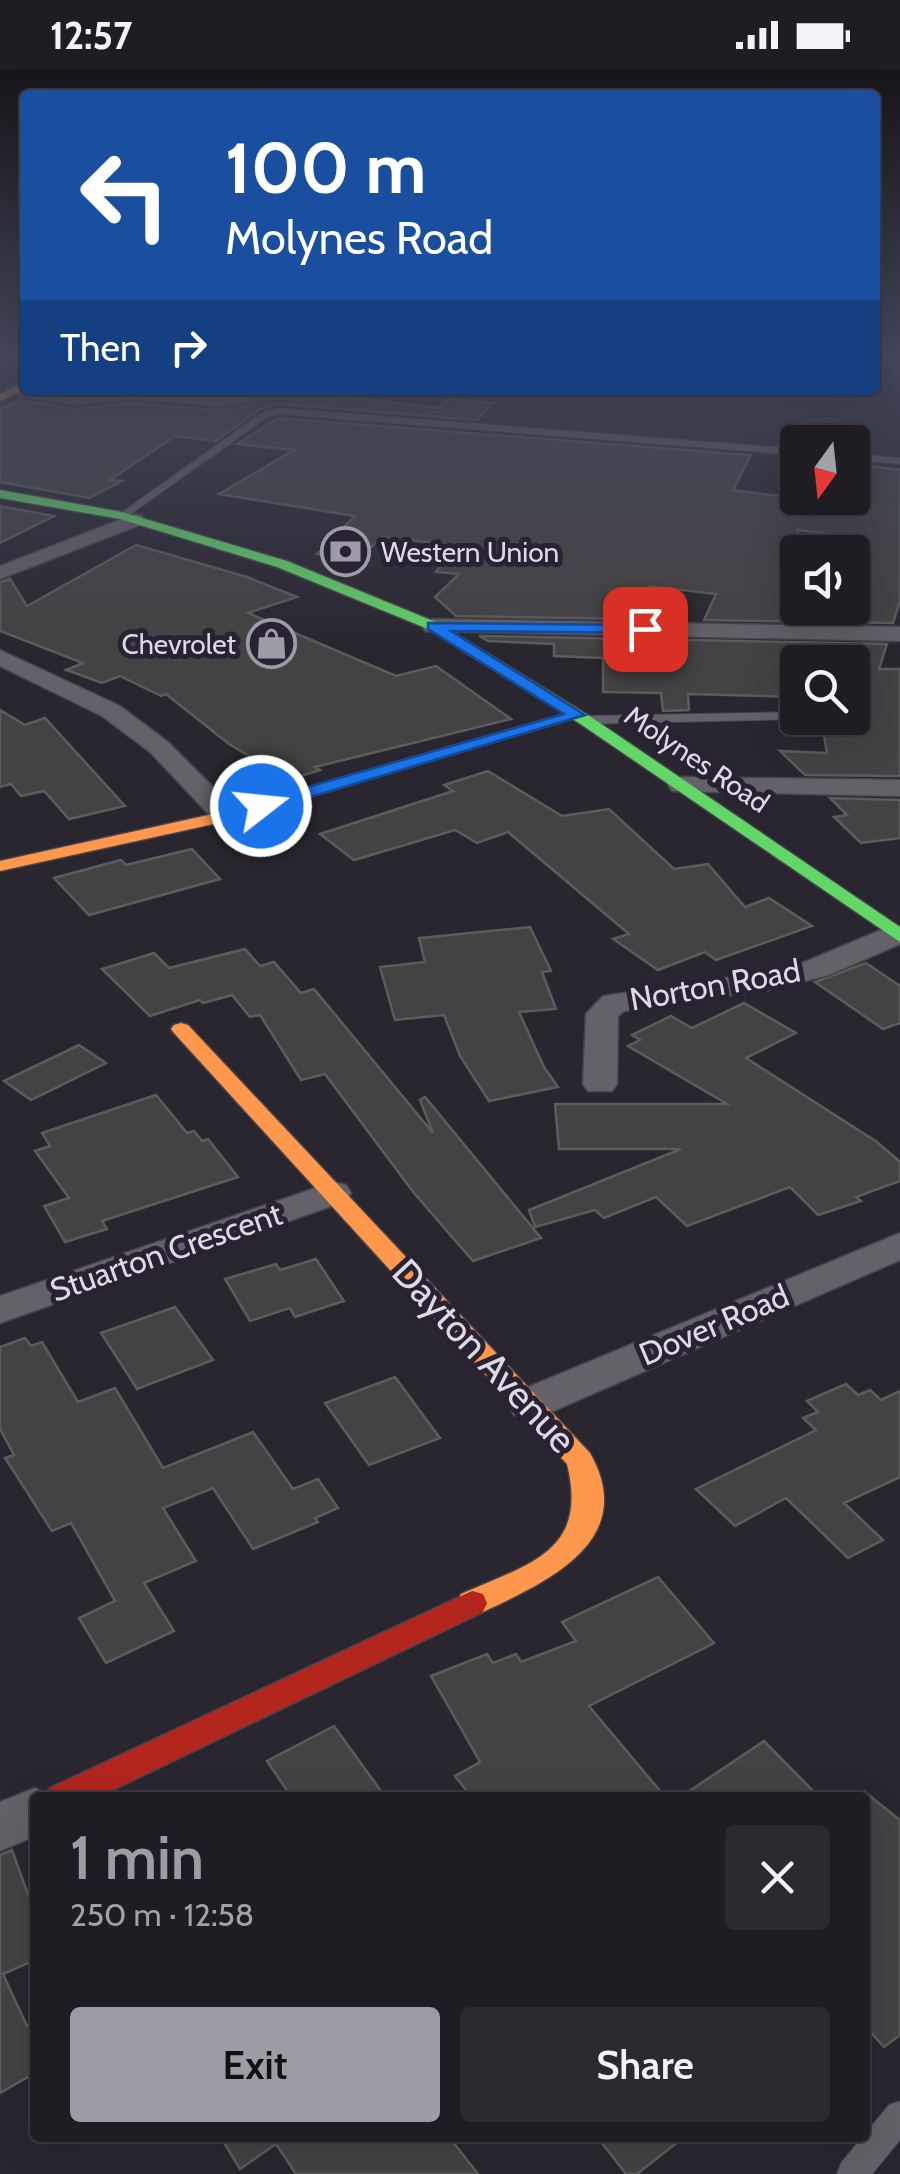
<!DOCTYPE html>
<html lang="en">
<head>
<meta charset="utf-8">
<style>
  body { margin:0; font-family:Cabin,sans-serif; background:#2c2930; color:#f1f3f6; height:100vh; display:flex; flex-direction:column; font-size:38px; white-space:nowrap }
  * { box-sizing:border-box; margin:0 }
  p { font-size:32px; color:#a1a1a6 }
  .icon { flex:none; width:55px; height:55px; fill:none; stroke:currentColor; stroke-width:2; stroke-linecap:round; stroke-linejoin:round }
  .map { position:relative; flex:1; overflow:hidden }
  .sheet { position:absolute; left:30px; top:1722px; width:840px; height:350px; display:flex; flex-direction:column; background:#1f1c23; border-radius:10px; box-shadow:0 10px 40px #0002,0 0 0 2px #3c3a41 }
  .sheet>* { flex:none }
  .top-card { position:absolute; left:20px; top:20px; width:860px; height:305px; border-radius:10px; box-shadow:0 10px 40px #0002,0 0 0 2px #3c3a41; background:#1a4fa0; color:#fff; overflow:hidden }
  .needle { width:65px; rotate:195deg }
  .tools { position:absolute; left:780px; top:355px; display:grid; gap:20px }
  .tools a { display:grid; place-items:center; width:90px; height:90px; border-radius:10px; background:#1f1c23; box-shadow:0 10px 40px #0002,0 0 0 2px #3c3a41; font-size:50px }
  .pin { position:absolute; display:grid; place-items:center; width:85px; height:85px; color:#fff; margin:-42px; border-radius:20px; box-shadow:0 5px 15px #0006 }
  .me { position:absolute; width:110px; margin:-55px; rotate:74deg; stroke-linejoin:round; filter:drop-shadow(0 0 8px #0008) }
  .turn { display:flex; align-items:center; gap:35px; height:210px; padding:0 40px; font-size:45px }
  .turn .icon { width:130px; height:130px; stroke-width:2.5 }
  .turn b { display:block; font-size:70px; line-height:85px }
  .then { display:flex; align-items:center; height:95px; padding:0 40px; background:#0003; gap:20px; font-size:38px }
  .round { display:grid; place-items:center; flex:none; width:105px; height:105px; border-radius:10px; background:#2c2930 }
  .head { display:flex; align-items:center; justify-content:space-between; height:170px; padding:0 40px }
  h1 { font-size:60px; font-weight:600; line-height:75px; color:#9e9ba6 }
  .button { display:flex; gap:20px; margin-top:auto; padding:20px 40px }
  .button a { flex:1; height:115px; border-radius:10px; background:#9e9ba6; color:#111; font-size:40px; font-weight:600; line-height:115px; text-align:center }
  .button a+a { background:#2c2930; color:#f1f3f6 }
  .status { display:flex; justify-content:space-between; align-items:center; height:70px; padding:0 50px; background:#1f1c23; direction:ltr }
  .status svg { height:28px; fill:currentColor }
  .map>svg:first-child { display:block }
  .building { fill:#444344; stroke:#5c5c5c; stroke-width:2.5; fill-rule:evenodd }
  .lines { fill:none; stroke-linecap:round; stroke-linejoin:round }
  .lane-casing { stroke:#46444c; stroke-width:2 }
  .street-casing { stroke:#46444c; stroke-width:3 }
  .fast-casing { stroke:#46444c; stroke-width:3 }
  .slow-casing { stroke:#46444c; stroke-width:3 }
  .jam-casing { stroke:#46444c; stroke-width:3 }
  .lane { fill:#646268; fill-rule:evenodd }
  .street { fill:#646268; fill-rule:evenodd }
  .fast { fill:#63d668; fill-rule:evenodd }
  .slow { fill:#ff974d; fill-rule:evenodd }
  .jam { fill:#b3261e; fill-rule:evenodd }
  .route { fill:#1a73e8; stroke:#114b97; stroke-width:2.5 }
  .labels { text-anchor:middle; stroke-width:10; stroke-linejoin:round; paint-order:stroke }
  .far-poi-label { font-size:28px; fill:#dddae6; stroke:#282233; text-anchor:start }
  .far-street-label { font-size:28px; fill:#dddae6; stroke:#282233 }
  .street-label { font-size:32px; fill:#dddae6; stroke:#282233 }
  .near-street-label { font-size:38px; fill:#dddae6; stroke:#282233 }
</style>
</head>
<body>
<div class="status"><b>12:57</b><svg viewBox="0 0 49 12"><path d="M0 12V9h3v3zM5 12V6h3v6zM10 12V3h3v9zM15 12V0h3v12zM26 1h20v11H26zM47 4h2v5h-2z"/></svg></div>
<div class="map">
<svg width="900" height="2104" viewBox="0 0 900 2104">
  <rect width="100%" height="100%" fill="#29262f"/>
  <g class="building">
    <polygon points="268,320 337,320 331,325 438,338 448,329 493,333 477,350 277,334 261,339 216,371 175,366 110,410 122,411 89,428 0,412 0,339 20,330 75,339 131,333 217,340 245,337"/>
    <path d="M278,348L751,385L733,420L795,428H852V396L856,394L900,400V531L893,553L704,550L716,524L650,516L634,549L456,546L435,527L459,504L436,502L454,475L382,467L358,489L317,484L355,446L219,424L294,380L237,374ZM798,460L863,468L852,496V538H798Z"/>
    <polygon points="0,436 54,446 0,473"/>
    <polygon points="136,475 247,507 297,527 248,543 396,606 436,596 511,649 315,697 320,700 289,710 229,674 166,624 161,626 120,606 102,613 66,600 83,593 0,561 0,512 10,509 27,536"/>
    <polygon points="479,566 887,574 879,599 900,599 900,706 805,705 780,681 827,683 821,648 852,648 852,590 798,584 798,627 688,624 689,640 663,641 661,623 603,622 603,588 554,586 554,574 488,571"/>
    <polygon points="0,640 25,655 45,648 125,736 69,749 44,721 21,726 11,714 0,717"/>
    <polygon points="488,701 562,746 609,739 674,799 708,794 745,837 769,828 812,856 716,890 705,882 658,900 613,869 629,864 508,762 477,773 455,760 354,790 320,764 453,721 444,715"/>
    <polygon points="830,728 900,730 900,768 861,773 834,747 847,745"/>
    <polygon points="192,779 220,809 89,845 54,808 121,790 126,795"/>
    <polygon points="530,857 551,901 542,902 556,939 519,942 544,997 558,1017 489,1031 460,986 444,945 395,950 380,897 425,892 419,868"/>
    <polygon points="245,879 260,896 274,892 301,923 314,919 433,1063 420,1030 425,1027 541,1168 473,1191 414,1123 325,1004 301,1010 260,945 250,947 232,925 203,933 200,930 150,946 102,899 154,883 169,898"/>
    <polygon points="866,893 900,916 900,953 883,959 815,912"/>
    <polygon points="744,933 796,963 746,988 877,1072 900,1092 900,1111 856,1127 861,1131 818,1145 790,1117 687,1156 656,1127 604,1148 595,1140 535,1157 529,1140 681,1079 559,1079 555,1034 727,1034 628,976 640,970 632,965 671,946 692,958"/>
    <polygon points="79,975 106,993 31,1030 4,1011"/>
    <polygon points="156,1025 187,1063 194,1061 202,1071 208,1069 238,1107 102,1151 107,1159 65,1172 44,1136 69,1128 35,1081 50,1076 42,1063"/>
    <polygon points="316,1189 344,1231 295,1247 290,1238 250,1251 225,1209 276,1194 280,1200"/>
    <polygon points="175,1237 213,1290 137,1319 101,1263"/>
    <polygon points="25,1268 31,1276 42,1272 78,1332 115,1318 163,1398 253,1362 293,1419 318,1409 338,1438 315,1448 318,1452 253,1479 213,1418 163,1438 196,1491 144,1513 174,1561 106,1593 79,1548 115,1531 71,1453 52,1461 5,1388 14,1385 0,1359 0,1277"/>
    <polygon points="395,1307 440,1368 369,1395 325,1333"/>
    <polygon points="846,1314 858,1325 870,1320 881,1330 900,1321 900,1407 844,1433 883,1470 848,1488 786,1428 735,1456 696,1419 816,1360 803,1348 818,1342 807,1331"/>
    <polygon points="658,1507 714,1573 589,1636 666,1728 472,1728 455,1706 480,1692 431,1606 487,1584 493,1593 516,1584 521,1592 576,1571 562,1552"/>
    <polygon points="334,1656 386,1728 292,1728 267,1691"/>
    <polygon points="764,1671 820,1728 679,1728"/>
    <polygon points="865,1722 900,1750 900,1965 884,1977 865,1956"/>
    <polygon points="12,1780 35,1844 35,1890 3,1904 27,1956 35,1952 35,2003 0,2023 0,1785"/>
    <polygon points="221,2068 450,2068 478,2104 296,2104 276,2074 240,2099"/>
    <polygon points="598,2068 683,2068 637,2104 626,2104"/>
  </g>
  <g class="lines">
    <defs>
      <g id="lane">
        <polygon points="278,338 798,379 798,385 278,344 269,346 125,448 117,446 263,342"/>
        <polygon points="852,384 900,388 900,394 852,390"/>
        <polygon points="798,642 798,648 802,649 585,654 579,650 585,646"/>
        <polygon points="900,2031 900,2070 872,2104 837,2104 841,2093 889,2035"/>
      </g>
      <g id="street">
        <polygon points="13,316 76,325 143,320 217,326 264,320 243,334 217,336 131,329 76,335 7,324 7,318"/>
        <polygon points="135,444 142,446 142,454 0,509 0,496"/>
        <polygon points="433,549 900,557 900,571 425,561 422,556 425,551"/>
        <polygon points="0,580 120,636 168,672 236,740 240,746 236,752 216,752 150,682 102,646 0,596"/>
        <polygon points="681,707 900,710 900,726 672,721 668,715 672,709"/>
        <polygon points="900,856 900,874 829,905 768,920 624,941 618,946 617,1014 612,1021 588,1021 583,1014 586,944 603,926 767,902 807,891 886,858"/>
        <polygon points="333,1112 346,1115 351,1123 346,1131 0,1253 0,1226"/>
        <polygon points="900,1163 900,1190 544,1345 529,1349 514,1345 508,1334 514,1323"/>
        <polygon points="35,1718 55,1728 35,1728 35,1766 0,1781 0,1732"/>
      </g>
      <polygon id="fast" points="0,420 122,442 287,491 438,553 591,647 900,857 900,872 579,653 428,559 277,497 120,449 0,428"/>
      <g id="slow">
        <polygon points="25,312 25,319 0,331 0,324"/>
        <polygon points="571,642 585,645 232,750 0,801 0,791 222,742"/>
        <path d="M181,953L188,955L590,1383C640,1471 546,1512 483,1542L472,1545L461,1542L457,1533L461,1524C529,1494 589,1482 567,1394L174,963L171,959L174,955Z"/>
      </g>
      <polygon id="jam" points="472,1521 483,1524 487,1533 483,1542 96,1728 45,1728 50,1718"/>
    </defs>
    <use href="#lane" class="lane-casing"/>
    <use href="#street" class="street-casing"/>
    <use href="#fast" class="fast-casing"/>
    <use href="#slow" class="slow-casing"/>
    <use href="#jam" class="jam-casing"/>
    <use href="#lane" class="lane"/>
    <use href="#street" class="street"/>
    <use href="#fast" class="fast"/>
    <use href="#slow" class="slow"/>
    <use href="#jam" class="jam"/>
  </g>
  <linearGradient id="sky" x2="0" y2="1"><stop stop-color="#17151a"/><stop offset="0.49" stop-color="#434758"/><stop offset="1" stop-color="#434758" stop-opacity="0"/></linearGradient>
  <rect width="900" height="581" fill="url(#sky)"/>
  <polygon class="route" points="428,553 645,555 652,559 645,563 451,561 585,645 267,740 255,740 255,732 564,644 428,559"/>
  <defs>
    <symbol id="bank-ring" viewBox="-11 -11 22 22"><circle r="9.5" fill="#282233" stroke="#9e9ba6" stroke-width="1.5"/><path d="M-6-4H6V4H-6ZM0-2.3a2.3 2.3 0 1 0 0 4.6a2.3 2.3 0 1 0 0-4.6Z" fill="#9e9ba6"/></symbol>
    <symbol id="shop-ring" viewBox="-11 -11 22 22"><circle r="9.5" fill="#282233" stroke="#9e9ba6" stroke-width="1.5"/><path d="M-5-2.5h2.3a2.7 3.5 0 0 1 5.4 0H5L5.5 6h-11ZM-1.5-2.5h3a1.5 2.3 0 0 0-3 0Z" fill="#9e9ba6"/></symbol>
  </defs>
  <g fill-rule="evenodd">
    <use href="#bank-ring" x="318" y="454" width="55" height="55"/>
    <use href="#shop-ring" x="244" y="546" width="55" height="55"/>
  </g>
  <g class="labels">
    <g class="far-poi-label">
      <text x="381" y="492">Western Union</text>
      <text x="236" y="584" text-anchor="end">Chevrolet</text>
    </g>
    <g class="far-street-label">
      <text transform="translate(697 689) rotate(34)" y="10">Molynes Road</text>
    </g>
    <g class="street-label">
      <text transform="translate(715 915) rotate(-10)" y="11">Norton Road</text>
      <text transform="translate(166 1182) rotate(-19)" y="11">Stuarton Crescent</text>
      <text transform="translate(714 1255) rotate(-23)" y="11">Dover Road</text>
    </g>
    <g class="near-street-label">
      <text transform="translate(484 1286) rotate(47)" y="13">Dayton Avenue</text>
    </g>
  </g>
</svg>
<div class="tools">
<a><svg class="needle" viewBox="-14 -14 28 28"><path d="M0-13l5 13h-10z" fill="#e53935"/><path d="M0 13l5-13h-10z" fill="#a1a1a6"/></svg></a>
<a><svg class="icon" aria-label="sound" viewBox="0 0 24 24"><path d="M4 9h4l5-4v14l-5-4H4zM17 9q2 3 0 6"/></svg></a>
<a><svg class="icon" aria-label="search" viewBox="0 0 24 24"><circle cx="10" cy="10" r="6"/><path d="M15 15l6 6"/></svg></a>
</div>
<div class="pin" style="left:645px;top:559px;background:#d93025"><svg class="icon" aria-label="arrive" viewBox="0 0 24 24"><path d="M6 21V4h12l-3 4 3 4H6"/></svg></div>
<svg class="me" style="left:261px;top:736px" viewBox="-20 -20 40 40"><circle r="17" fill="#1a73e8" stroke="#fff" stroke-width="3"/><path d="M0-11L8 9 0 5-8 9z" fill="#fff"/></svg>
<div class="top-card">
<div class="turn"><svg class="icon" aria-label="left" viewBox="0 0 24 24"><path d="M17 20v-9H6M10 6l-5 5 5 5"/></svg><div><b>100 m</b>Molynes Road</div></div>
<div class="then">Then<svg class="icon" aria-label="right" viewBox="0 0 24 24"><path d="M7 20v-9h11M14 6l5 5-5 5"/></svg></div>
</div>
<section class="sheet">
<div class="head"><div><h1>1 min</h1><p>250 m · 12:58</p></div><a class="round"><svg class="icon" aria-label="close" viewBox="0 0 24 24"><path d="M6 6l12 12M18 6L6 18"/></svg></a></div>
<div class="button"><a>Exit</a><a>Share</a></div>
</section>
</div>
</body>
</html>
